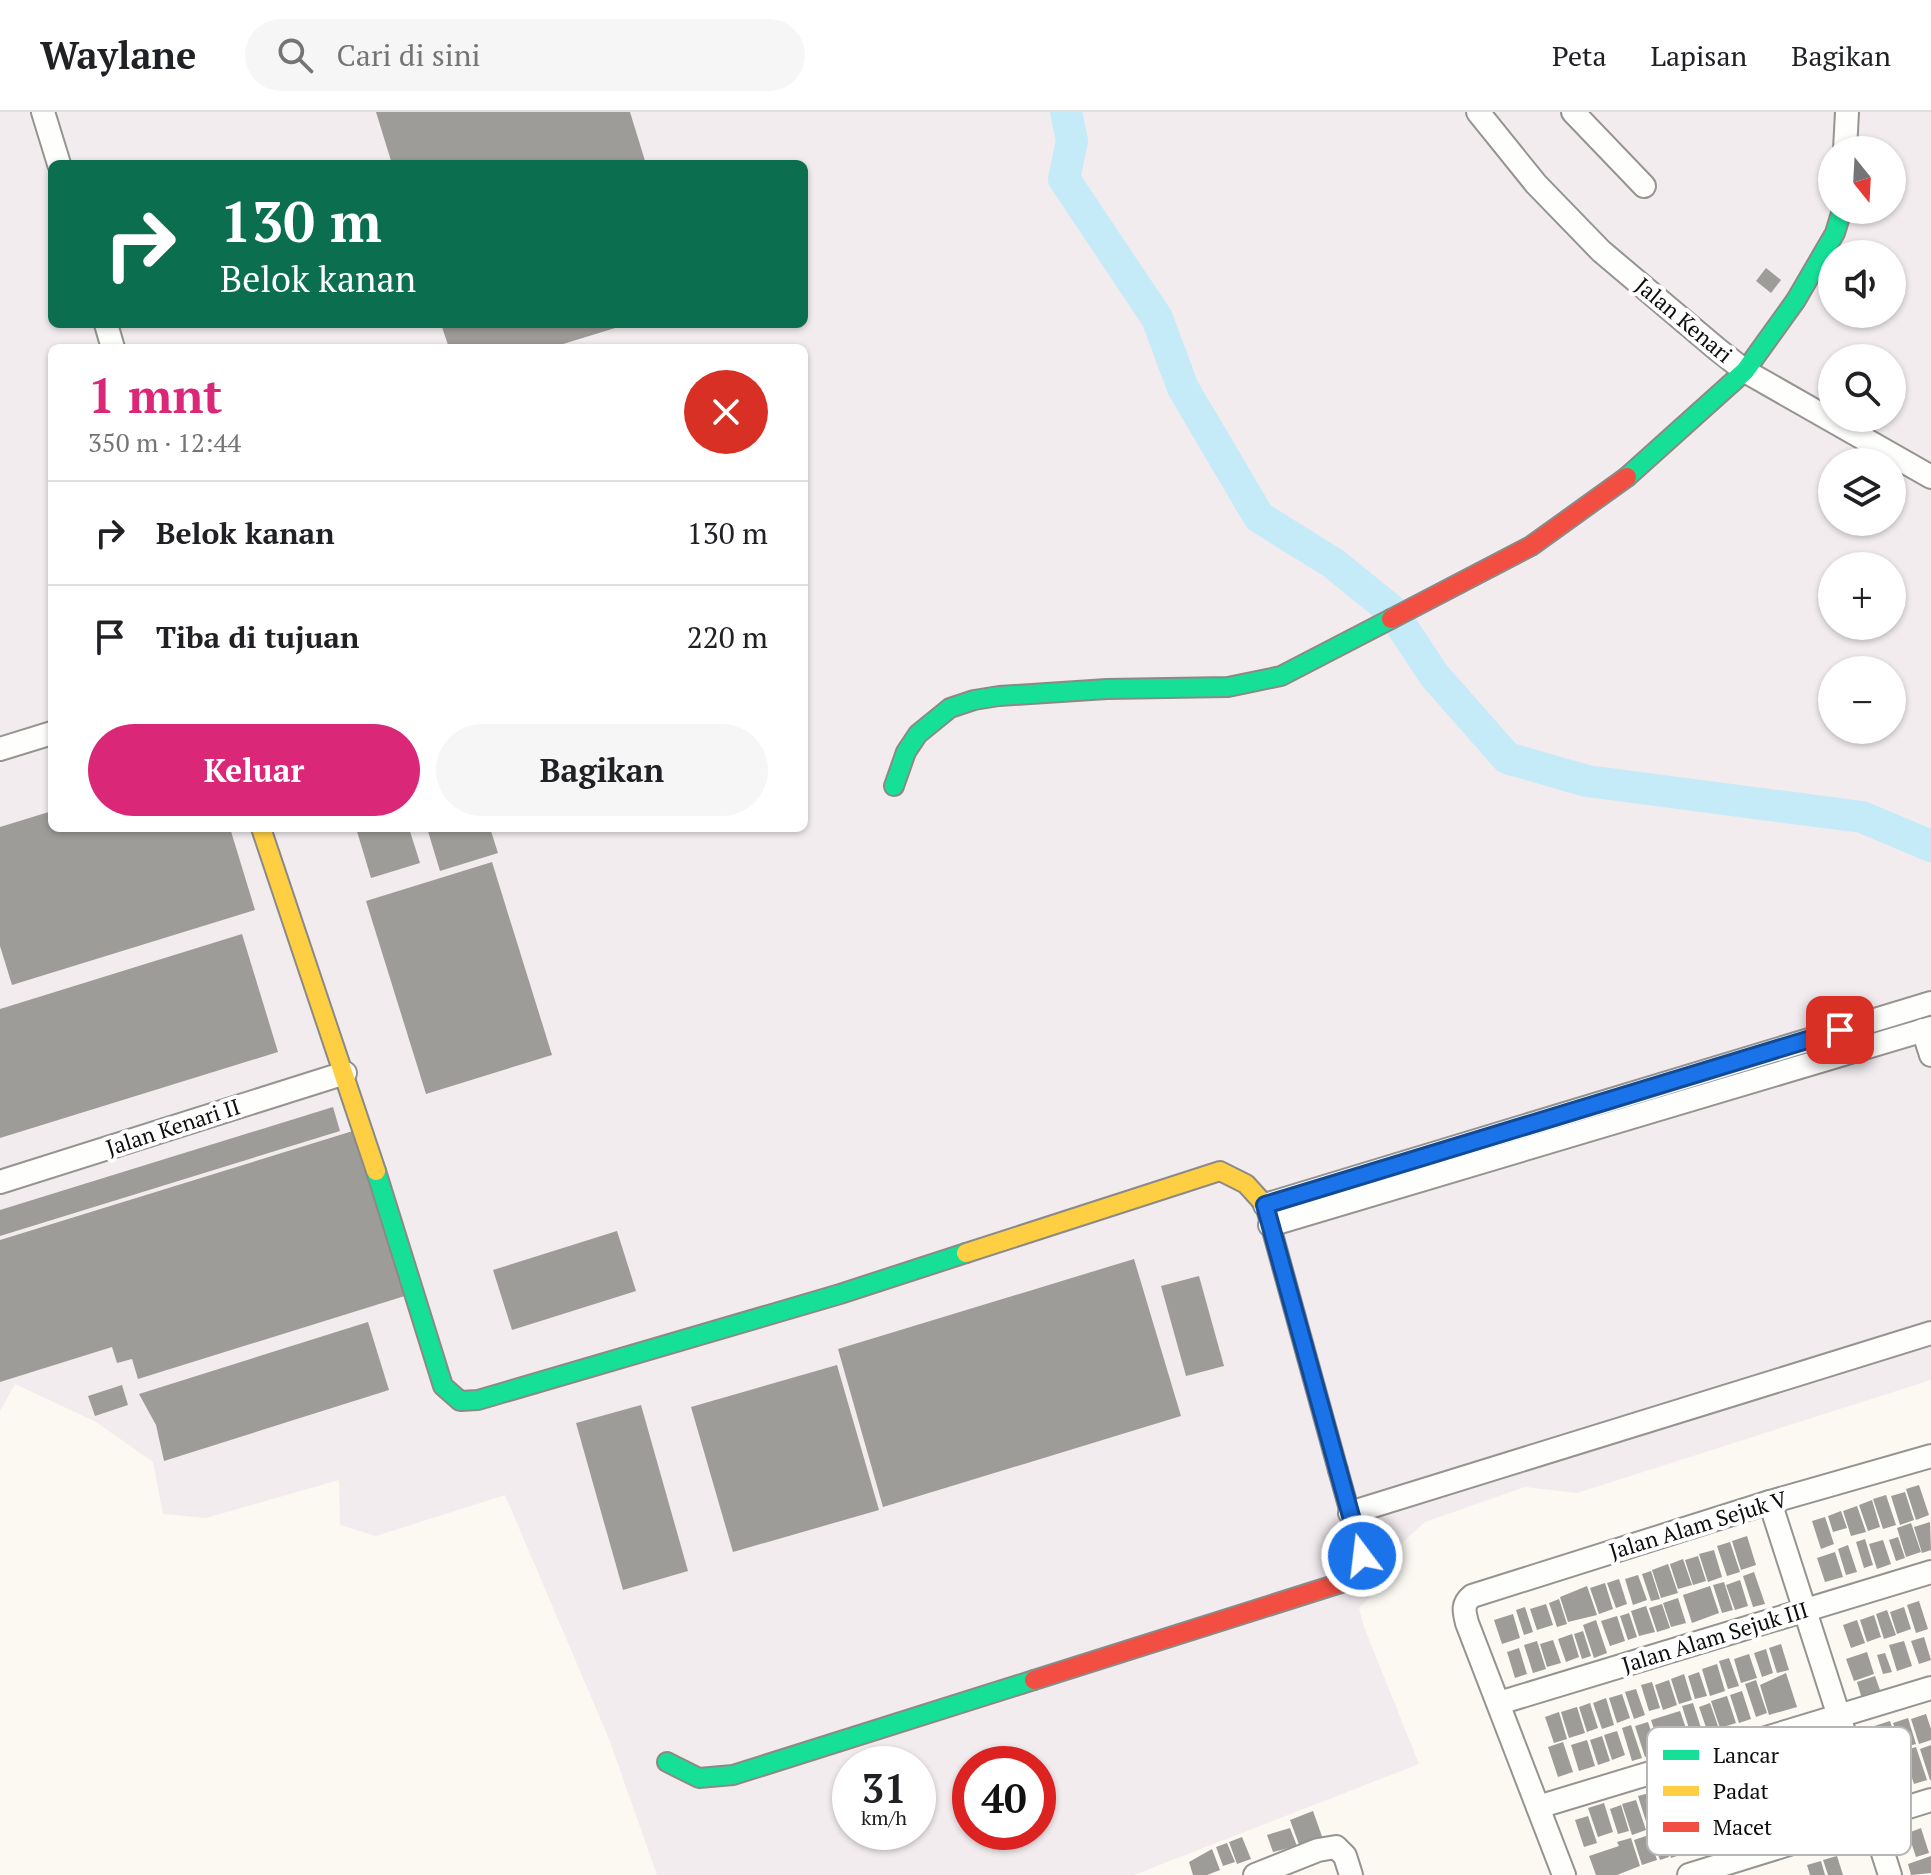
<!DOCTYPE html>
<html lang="id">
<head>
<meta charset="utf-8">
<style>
  body { margin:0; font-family:"PT Serif",serif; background:#f6f6f6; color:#202124; height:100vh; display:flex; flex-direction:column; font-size:30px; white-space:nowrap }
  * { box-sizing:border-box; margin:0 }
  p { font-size:26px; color:#757577 }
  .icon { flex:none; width:44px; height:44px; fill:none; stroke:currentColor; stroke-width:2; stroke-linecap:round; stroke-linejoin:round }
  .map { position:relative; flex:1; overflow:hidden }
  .sheet { position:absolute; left:48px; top:232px; width:760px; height:488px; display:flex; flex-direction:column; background:#fff; border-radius:12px; box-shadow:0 2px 6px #0004 }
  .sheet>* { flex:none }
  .guide { position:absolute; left:48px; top:48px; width:760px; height:168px; border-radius:12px; box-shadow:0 2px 6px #0004; background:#0b6e4f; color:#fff; overflow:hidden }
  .needle { width:52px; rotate:162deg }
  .buttons { position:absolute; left:1818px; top:24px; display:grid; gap:16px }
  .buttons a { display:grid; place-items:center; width:88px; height:88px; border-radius:50%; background:#fff; box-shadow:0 2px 6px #0004; font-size:40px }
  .speed { position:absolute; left:832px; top:1634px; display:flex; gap:16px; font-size:40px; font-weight:700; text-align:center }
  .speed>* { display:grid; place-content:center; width:104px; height:104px; border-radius:50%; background:#fff; box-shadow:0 2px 6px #0004; line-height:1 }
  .speed small { font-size:20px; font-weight:400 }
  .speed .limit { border:12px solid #d22; background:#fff; color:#111 }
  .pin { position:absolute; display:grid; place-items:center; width:68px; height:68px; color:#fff; margin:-34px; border-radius:16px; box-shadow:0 4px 12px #0006 }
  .me { position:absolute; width:88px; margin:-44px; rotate:345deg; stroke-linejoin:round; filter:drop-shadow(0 0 6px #0008) }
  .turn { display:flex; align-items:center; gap:28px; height:168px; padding:0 40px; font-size:36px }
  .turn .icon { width:104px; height:104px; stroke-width:2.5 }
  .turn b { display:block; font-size:56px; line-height:68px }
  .round { display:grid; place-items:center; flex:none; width:84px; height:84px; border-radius:42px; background:#f6f6f6 }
  .headline { display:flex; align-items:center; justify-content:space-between; height:136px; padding:0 40px }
  h1 { font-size:48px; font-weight:700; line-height:60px; color:#db2777 }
  .button { display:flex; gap:16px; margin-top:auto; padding:16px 40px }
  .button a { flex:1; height:92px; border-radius:48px; background:#db2777; color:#fff; font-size:32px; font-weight:700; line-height:92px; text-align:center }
  .button a+a { background:#f6f6f6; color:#202124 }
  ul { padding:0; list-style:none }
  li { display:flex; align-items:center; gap:24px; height:104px; padding:0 40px; border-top:2px solid #e0e0e0 }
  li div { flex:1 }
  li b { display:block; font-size:30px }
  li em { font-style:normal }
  header { display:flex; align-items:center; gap:48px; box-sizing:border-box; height:112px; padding:0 40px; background:#fff; border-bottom:2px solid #e0e0e0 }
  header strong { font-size:38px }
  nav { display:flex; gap:44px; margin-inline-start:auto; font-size:28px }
  .search { width:560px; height:72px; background:#f6f6f6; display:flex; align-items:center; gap:20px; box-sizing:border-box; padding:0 28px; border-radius:44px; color:#757577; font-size:30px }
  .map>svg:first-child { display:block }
  .industrial { fill:#f2ecef; fill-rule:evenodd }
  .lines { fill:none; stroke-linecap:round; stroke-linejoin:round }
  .river { stroke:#c5eaf8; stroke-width:32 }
  .building { fill:#9e9c98 }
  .street-casing { stroke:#959491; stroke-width:26 }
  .fast-casing { stroke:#8b8a87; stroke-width:22 }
  .slow-casing { stroke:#8b8a87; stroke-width:22 }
  .jam-casing { stroke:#8b8a87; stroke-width:22 }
  .street { stroke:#fefefd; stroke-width:22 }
  .fast { stroke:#16e098; stroke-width:18 }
  .slow { stroke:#ffcf43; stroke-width:18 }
  .jam { stroke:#f24e42; stroke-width:18 }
  .route-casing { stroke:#114b97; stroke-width:20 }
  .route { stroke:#1a73e8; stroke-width:14 }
  .labels { text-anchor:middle; stroke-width:8; stroke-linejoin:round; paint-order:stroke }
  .street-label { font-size:22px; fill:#0e0e0e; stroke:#fff }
  .key { fill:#fff; stroke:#b7b7b7; stroke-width:2 }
  .key-label { font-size:22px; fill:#0e0e0e }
</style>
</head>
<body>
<header>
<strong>Waylane</strong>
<div class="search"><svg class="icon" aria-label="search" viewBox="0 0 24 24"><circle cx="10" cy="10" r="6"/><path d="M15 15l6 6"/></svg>Cari di sini</div>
<nav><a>Peta</a><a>Lapisan</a><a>Bagikan</a></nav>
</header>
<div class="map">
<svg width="1931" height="1763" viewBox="0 0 1931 1763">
  <rect width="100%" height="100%" fill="#fbf9f2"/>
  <path class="industrial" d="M0,0H1931V1268L1577,1381L1525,1375L1425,1410L1396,1436L1392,1463L1359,1496L1364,1515L1419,1652L1134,1763H657L609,1627L505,1383L376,1424L340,1413L339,1368L206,1406L163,1402L153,1350L96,1310L15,1272L0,1299ZM1832,38H1892V98H1832ZM52,52H804V212H52ZM1832,142H1892V202H1832ZM52,236H804V716H52ZM1832,246H1892V306H1832ZM1832,350H1892V410H1832ZM1832,454H1892V514H1832ZM1832,558H1892V618H1832ZM850,1652H918V1720H850ZM970,1652H1038V1720H970Z"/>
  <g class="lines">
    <polyline class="river" points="1066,0 1072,29 1064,67 1157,206 1183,276 1259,405 1333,451 1391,498 1434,563 1507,646 1587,669 1862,705 1931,734"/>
  </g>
  <g class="building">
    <polygon points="376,0 630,0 646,52 392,52"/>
    <polygon points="1766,156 1781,168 1771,181 1756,169"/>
    <polygon points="441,212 625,212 625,213 550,236 449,236"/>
    <polygon points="52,699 52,716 230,716 255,798 12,873 0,834 0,715"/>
    <polygon points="356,716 409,716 420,751 371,766"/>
    <polygon points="427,716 490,716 498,741 440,759"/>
    <polygon points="492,750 552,943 426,982 366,789"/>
    <polygon points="242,822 278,940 0,1026 0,897"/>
    <polygon points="333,995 340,1019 0,1124 0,1098"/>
    <polygon points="356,1018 408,1183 138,1267 132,1247 117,1251 112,1235 0,1270 0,1128"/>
    <polygon points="617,1119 636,1179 512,1218 493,1158"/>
    <polygon points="1134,1147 1181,1304 883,1395 838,1237"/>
    <polygon points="1199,1164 1224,1254 1186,1264 1161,1174"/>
    <polygon points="368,1210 389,1278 164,1349 156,1313 139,1282"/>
    <polygon points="837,1253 879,1398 733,1440 691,1295"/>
    <polygon points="122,1273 128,1293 95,1304 88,1284"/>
    <polygon points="641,1293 688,1459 623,1478 576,1311"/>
    <polygon points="1919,1373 1929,1403 1916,1408 1906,1377"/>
    <polygon points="1905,1380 1914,1408 1900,1413 1891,1384"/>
    <polygon points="1886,1383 1896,1413 1883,1417 1873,1387"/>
    <polygon points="1872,1388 1880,1415 1868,1419 1859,1393"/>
    <polygon points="1857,1394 1866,1420 1851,1424 1843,1399"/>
    <polygon points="1841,1399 1847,1416 1833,1420 1828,1404"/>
    <polygon points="1825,1405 1834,1432 1821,1437 1812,1409"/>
    <polygon points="1930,1410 1931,1438 1922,1441 1914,1415"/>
    <polygon points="1911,1411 1921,1440 1906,1445 1897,1416"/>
    <polygon points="1747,1424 1756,1453 1741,1458 1732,1429"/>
    <polygon points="1898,1425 1905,1446 1896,1449 1889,1428"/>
    <polygon points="1865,1427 1873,1453 1864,1456 1856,1430"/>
    <polygon points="1883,1428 1891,1452 1877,1457 1869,1432"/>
    <polygon points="1730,1430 1740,1460 1727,1464 1717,1434"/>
    <polygon points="1848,1433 1857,1460 1846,1463 1838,1437"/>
    <polygon points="1714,1438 1722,1465 1708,1470 1699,1442"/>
    <polygon points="1835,1440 1843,1465 1825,1470 1817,1446"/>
    <polygon points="1698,1444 1706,1469 1693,1473 1685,1448"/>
    <polygon points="1683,1447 1692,1473 1678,1477 1670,1452"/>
    <polygon points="1668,1452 1678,1481 1661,1486 1652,1458"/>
    <polygon points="1651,1459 1660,1487 1651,1489 1642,1462"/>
    <polygon points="1754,1460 1765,1492 1753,1495 1743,1464"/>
    <polygon points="1638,1463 1647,1488 1633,1493 1625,1467"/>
    <polygon points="1619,1467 1627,1492 1616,1496 1607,1471"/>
    <polygon points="1740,1468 1748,1494 1735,1498 1726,1473"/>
    <polygon points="1724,1470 1733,1498 1722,1501 1713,1473"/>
    <polygon points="1605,1471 1613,1497 1599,1502 1590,1476"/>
    <polygon points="1587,1474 1597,1503 1568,1510 1560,1485"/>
    <polygon points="1710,1474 1719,1501 1692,1511 1683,1483"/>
    <polygon points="1678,1486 1686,1511 1671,1515 1663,1491"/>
    <polygon points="1559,1487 1567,1512 1557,1515 1549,1491"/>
    <polygon points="1919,1489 1928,1517 1916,1521 1907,1493"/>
    <polygon points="1546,1492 1553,1513 1537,1518 1530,1497"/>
    <polygon points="1662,1492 1670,1516 1657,1520 1649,1496"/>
    <polygon points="1646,1494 1655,1520 1639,1524 1631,1499"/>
    <polygon points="1525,1495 1533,1520 1524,1523 1516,1498"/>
    <polygon points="1904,1495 1911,1517 1897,1522 1890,1500"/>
    <polygon points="1887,1498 1896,1523 1884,1527 1876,1502"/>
    <polygon points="1629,1501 1637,1525 1628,1528 1620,1504"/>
    <polygon points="1513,1502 1520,1526 1502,1532 1494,1508"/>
    <polygon points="1874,1503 1881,1525 1867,1530 1860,1508"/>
    <polygon points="1617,1504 1625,1529 1610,1534 1601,1509"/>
    <polygon points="1596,1508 1607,1541 1594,1546 1583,1513"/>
    <polygon points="1857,1508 1865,1531 1851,1536 1843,1513"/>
    <polygon points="1583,1519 1591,1544 1582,1547 1574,1522"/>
    <polygon points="1572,1522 1579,1545 1566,1550 1558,1527"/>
    <polygon points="1924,1525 1931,1548 1919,1552 1911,1529"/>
    <polygon points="1553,1528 1561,1551 1547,1555 1540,1532"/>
    <polygon points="1537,1529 1546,1557 1533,1561 1524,1533"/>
    <polygon points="1904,1529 1912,1554 1897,1559 1889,1533"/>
    <polygon points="1781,1532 1789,1558 1777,1561 1769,1536"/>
    <polygon points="1519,1536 1527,1562 1515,1566 1507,1540"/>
    <polygon points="1766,1537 1773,1561 1762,1565 1754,1541"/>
    <polygon points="1867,1540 1874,1562 1854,1569 1846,1547"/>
    <polygon points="1885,1541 1892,1560 1883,1562 1877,1543"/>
    <polygon points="1749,1542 1757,1566 1741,1571 1734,1547"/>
    <polygon points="1729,1546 1739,1574 1728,1577 1719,1549"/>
    <polygon points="1717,1552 1725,1579 1710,1584 1702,1557"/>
    <polygon points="1699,1560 1707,1584 1695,1587 1688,1564"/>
    <polygon points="1786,1561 1797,1595 1769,1603 1760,1573"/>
    <polygon points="1684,1562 1692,1588 1679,1592 1671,1567"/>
    <polygon points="1875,1564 1881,1581 1862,1587 1857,1570"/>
    <polygon points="1669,1568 1677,1593 1663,1598 1655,1573"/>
    <polygon points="1756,1568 1767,1601 1756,1605 1745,1572"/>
    <polygon points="1652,1570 1660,1596 1649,1599 1641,1573"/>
    <polygon points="1636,1577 1645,1603 1634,1607 1625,1580"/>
    <polygon points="1742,1579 1751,1607 1739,1611 1730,1583"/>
    <polygon points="1622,1582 1630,1606 1617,1611 1609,1586"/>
    <polygon points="1727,1584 1736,1611 1720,1616 1711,1589"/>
    <polygon points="1606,1586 1614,1613 1602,1617 1593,1591"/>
    <polygon points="1590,1591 1598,1616 1587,1620 1579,1595"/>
    <polygon points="1693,1591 1703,1622 1692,1626 1682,1594"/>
    <polygon points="1710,1591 1719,1617 1708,1621 1699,1595"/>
    <polygon points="1577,1595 1585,1621 1569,1626 1561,1600"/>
    <polygon points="1680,1599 1690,1628 1660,1635 1651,1608"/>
    <polygon points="1559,1600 1567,1627 1554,1631 1545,1605"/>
    <polygon points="1926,1602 1931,1617 1931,1628 1919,1632 1911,1607"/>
    <polygon points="1908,1606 1916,1632 1902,1636 1893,1611"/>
    <polygon points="1890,1609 1899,1637 1875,1645 1865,1617"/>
    <polygon points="1648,1610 1658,1640 1645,1645 1635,1614"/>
    <polygon points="1631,1613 1642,1646 1632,1649 1622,1616"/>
    <polygon points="1617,1619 1625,1643 1612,1648 1604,1623"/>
    <polygon points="1602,1624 1610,1649 1598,1653 1590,1628"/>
    <polygon points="1587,1628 1595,1654 1579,1659 1571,1633"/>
    <polygon points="1563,1630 1573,1660 1558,1665 1548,1635"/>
    <polygon points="1931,1633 1931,1668 1930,1668 1920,1637"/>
    <polygon points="1916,1635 1927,1668 1914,1672 1903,1639"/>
    <polygon points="1668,1676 1678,1707 1648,1716 1638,1684"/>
    <polygon points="1636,1688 1646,1718 1632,1723 1622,1692"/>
    <polygon points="1604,1691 1613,1720 1598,1725 1588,1696"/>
    <polygon points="1621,1693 1629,1719 1618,1722 1610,1697"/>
    <polygon points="1313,1699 1324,1730 1301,1738 1290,1708"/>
    <polygon points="1588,1704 1597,1731 1584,1735 1575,1708"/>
    <polygon points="1681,1713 1689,1740 1671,1746 1663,1719"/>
    <polygon points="1290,1716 1297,1734 1273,1740 1267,1723"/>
    <polygon points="1921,1716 1929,1741 1916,1745 1908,1721"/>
    <polygon points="1661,1719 1669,1745 1660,1748 1651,1722"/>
    <polygon points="1649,1723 1657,1748 1642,1753 1634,1728"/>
    <polygon points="1242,1725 1251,1747 1237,1752 1229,1730"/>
    <polygon points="1631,1726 1640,1754 1617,1763 1596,1763 1589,1744 1619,1734 1617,1730"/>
    <polygon points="1227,1731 1235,1750 1223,1754 1216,1735"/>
    <polygon points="1212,1737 1220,1758 1207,1763 1193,1763 1189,1750"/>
    <polygon points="1837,1744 1843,1763 1828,1763 1823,1748"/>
    <polygon points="1931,1744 1931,1761 1911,1763 1908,1752"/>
    <polygon points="1821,1749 1825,1763 1810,1763 1807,1753"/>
  </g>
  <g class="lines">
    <defs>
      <g id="street">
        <polyline points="43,0 59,52"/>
        <polyline points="1478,0 1536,72 1601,139 1717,237 1745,259 1931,365"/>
        <polyline points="1573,0 1644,74"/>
        <polyline points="1845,38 1847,0"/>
        <polyline points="106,212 113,236"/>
        <polyline points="0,637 52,621"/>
        <polyline points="1923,918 1931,943"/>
        <polyline points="0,1070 345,961"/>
        <polyline points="1265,1093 1931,891"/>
        <polyline points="1270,1113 1931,916"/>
        <polyline points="1770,1390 1890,1763"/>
        <polyline points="1350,1401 1931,1221"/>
        <polyline points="1499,1591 1931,1460"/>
        <polyline points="1538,1695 1931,1576"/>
        <polyline points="1255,1763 1318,1738 1336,1735 1345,1744 1351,1763"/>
        <path d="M1564,1763L1467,1511C1464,1499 1462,1492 1472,1484L1770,1390L1931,1344"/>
        <polyline points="1689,1763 1931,1688"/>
      </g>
      <g id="fast">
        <polyline points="1627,365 1745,259 1796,188 1835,121 1842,98"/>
        <polyline points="894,674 906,640 918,622 950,596 974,588 999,584 1107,577 1228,575 1281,564 1391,507"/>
        <polyline points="376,1059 443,1274 460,1289 478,1288 840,1182 966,1141"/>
        <polyline points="667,1650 699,1666 733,1663 1034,1568"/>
      </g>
      <g id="slow">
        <polyline points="261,716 376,1059"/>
        <polyline points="966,1141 1220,1059 1246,1072 1265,1093 1338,1358"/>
      </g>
      <g id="jam">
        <polyline points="1391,507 1531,434 1627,365"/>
        <polyline points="1034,1568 1344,1470 1359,1461 1362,1444 1338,1358"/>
      </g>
    </defs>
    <use href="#street" class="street-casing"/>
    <use href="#fast" class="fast-casing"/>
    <use href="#slow" class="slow-casing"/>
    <use href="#jam" class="jam-casing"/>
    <use href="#street" class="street"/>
    <use href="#fast" class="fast"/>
    <use href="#slow" class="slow"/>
    <use href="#jam" class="jam"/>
  </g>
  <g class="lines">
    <defs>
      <polyline id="route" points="1362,1444 1265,1093 1840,918"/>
    </defs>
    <use href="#route" class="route-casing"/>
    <use href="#route" class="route"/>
  </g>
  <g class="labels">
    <g class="street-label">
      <text transform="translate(1684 208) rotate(40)" y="8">Jalan Kenari</text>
      <text transform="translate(173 1015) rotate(-18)" y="8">Jalan Kenari II</text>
      <text transform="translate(1698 1413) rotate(-17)" y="8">Jalan Alam Sejuk V</text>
      <text transform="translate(1715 1525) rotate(-17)" y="8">Jalan Alam Sejuk III</text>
    </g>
  </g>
  <rect x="1647" y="1615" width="264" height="128" rx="12" class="key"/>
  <rect x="1663" y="1638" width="36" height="10" fill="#16e098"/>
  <rect x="1663" y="1674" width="36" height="10" fill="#ffcf43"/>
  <rect x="1663" y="1710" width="36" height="10" fill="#f24e42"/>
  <g class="key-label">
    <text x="1713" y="1651">Lancar</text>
    <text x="1713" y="1687">Padat</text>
    <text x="1713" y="1723">Macet</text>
  </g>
</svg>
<div class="buttons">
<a><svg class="needle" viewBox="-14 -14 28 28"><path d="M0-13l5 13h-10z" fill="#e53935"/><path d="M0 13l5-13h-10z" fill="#757577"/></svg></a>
<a><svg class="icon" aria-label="sound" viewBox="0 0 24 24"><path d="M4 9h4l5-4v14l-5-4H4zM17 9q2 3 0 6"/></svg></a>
<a><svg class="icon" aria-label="search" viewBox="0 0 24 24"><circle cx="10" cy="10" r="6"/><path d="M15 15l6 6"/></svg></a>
<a><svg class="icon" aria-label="layers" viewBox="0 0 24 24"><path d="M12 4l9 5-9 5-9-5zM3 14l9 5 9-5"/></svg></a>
<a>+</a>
<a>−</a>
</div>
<div class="speed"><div>31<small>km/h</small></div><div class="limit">40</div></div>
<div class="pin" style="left:1840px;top:918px;background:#d93025"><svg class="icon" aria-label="arrive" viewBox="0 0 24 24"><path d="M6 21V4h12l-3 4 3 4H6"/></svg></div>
<svg class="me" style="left:1362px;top:1444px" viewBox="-20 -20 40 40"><circle r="17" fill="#1a73e8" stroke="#fff" stroke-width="3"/><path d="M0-11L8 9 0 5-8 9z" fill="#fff"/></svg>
<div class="guide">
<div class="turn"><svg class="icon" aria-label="right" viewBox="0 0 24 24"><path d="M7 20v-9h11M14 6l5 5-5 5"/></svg><div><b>130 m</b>Belok kanan</div></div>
</div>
<section class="sheet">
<div class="headline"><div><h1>1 mnt</h1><p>350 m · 12:44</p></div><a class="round" style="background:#d93025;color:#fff"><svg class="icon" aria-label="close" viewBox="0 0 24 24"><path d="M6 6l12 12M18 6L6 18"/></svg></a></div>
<ul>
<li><svg class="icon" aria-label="right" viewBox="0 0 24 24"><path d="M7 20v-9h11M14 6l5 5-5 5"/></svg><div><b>Belok kanan</b></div><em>130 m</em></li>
<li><svg class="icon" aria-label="arrive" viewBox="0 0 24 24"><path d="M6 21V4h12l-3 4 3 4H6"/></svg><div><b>Tiba di tujuan</b></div><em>220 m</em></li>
</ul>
<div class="button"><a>Keluar</a><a>Bagikan</a></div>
</section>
</div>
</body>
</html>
